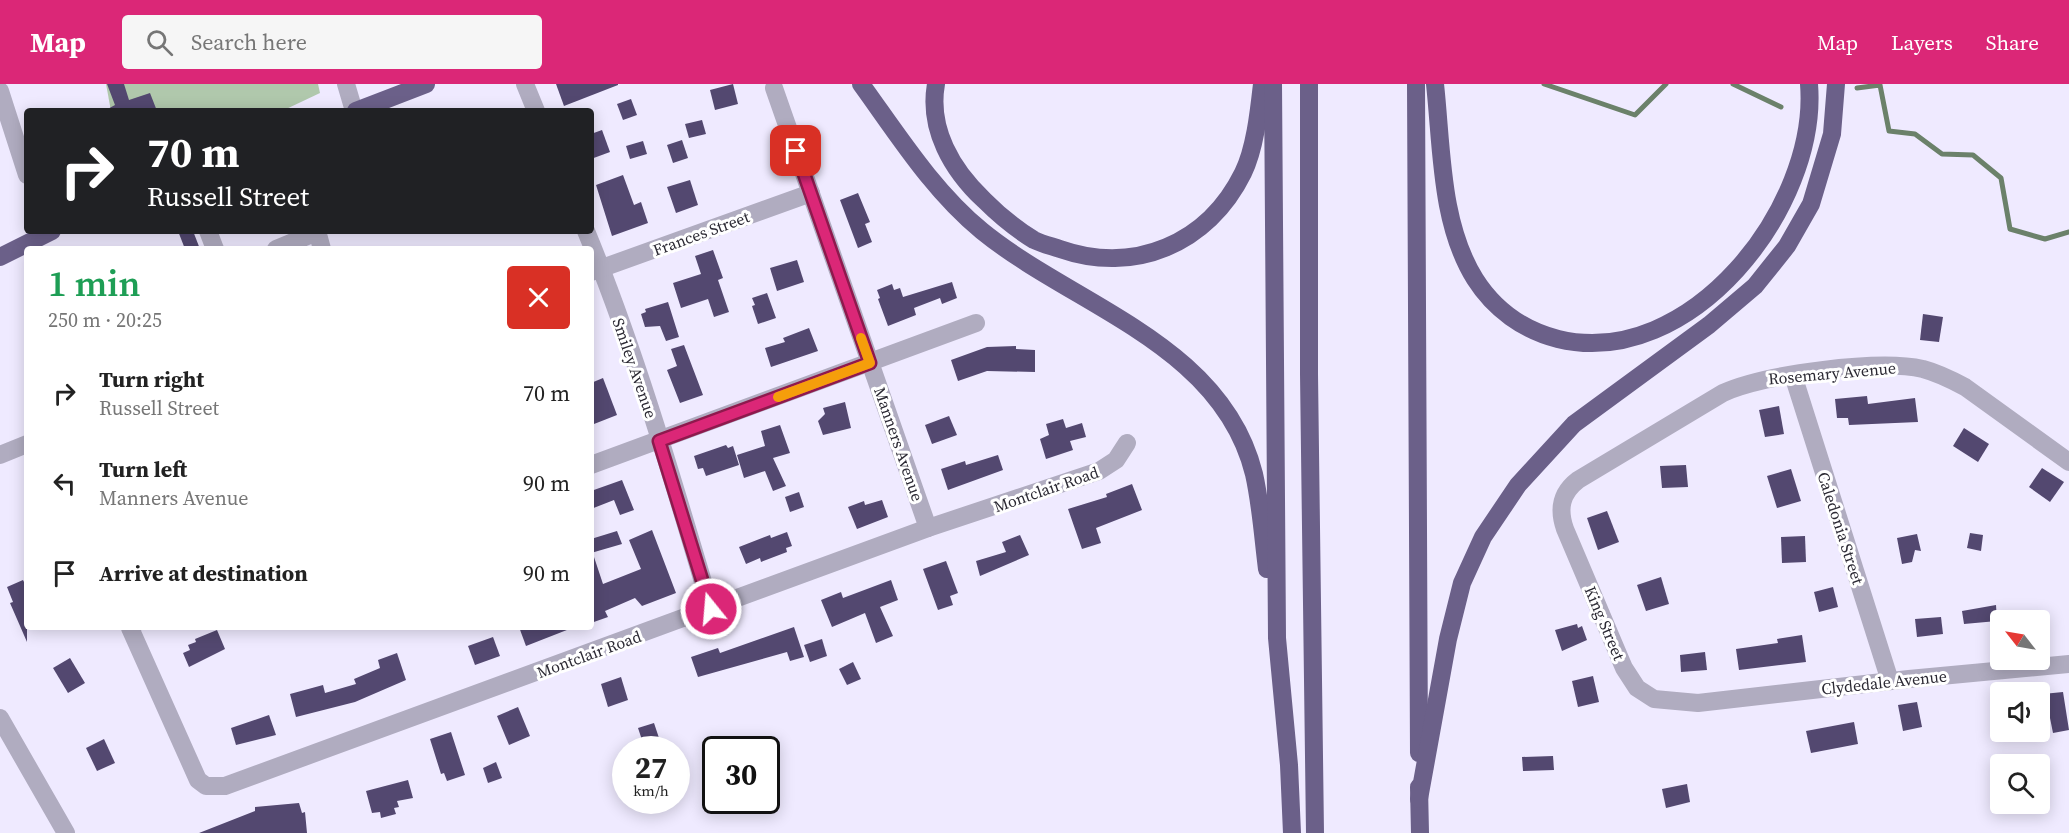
<!DOCTYPE html>
<html lang="en">
<head>
<meta charset="utf-8">
<style>
  body { margin:0; font-family:"Source Serif 4",serif; background:#f6f6f6; color:#222; height:100vh; display:flex; flex-direction:column; font-size:22px; white-space:nowrap }
  * { box-sizing:border-box; margin:0 }
  p { font-size:20px; color:#767676 }
  .icon { flex:none; width:33px; height:33px; fill:none; stroke:currentColor; stroke-width:2; stroke-linecap:round; stroke-linejoin:round }
  .map { position:relative; flex:1; overflow:hidden }
  .side { position:absolute; left:24px; top:162px; width:570px; height:384px; display:flex; flex-direction:column; background:#fff; border-radius:6px; box-shadow:0 3px 15px #0003 }
  .side>* { flex:none }
  .hud { position:absolute; left:24px; top:24px; width:570px; height:126px; border-radius:6px; box-shadow:0 3px 15px #0003; background:#202124; color:#fff; overflow:hidden }
  .needle { width:39px; rotate:301deg }
  .buttons { position:absolute; left:1990px; top:526px; display:grid; gap:12px }
  .buttons a { display:grid; place-items:center; width:60px; height:60px; border-radius:6px; background:#fff; box-shadow:0 3px 15px #0003; font-size:30px }
  .speed { position:absolute; left:612px; top:652px; display:flex; gap:12px; font-size:30px; font-weight:700; text-align:center }
  .speed>* { display:grid; place-content:center; width:78px; height:78px; border-radius:50%; background:#fff; box-shadow:0 3px 15px #0003; line-height:1 }
  .speed small { font-size:15px; font-weight:400 }
  .speed .limit { border:3px solid #111; border-radius:9px; background:#fff; color:#111 }
  .pin { position:absolute; display:grid; place-items:center; width:51px; height:51px; color:#fff; margin:-26px; border-radius:12px; box-shadow:0 3px 9px #0006 }
  .me { position:absolute; width:66px; margin:-33px; rotate:343deg; stroke-linejoin:round; filter:drop-shadow(0 0 4px #0008) }
  .turn { display:flex; align-items:center; gap:21px; height:126px; padding:0 24px; font-size:27px }
  .turn .icon { width:78px; height:78px; stroke-width:2.5 }
  .turn b { display:block; font-size:42px; line-height:51px }
  .round { display:grid; place-items:center; flex:none; width:63px; height:63px; border-radius:6px; background:#f6f6f6 }
  .head { display:flex; align-items:center; justify-content:space-between; height:102px; padding:0 24px }
  h1 { font-size:36px; font-weight:600; line-height:45px; color:#1e9e55 }
  ul { padding:0; list-style:none }
  li { display:flex; align-items:center; gap:18px; height:90px; padding:0 24px }
  li div { flex:1 }
  li b { display:block; font-size:22px }
  li em { font-style:normal }
  header { display:flex; align-items:center; gap:36px; box-sizing:border-box; height:84px; padding:0 30px; background:#db2777; color:#fff }
  header strong { font-size:28px }
  nav { display:flex; gap:33px; margin-inline-start:auto; font-size:21px }
  .search { width:420px; height:54px; background:#f6f6f6; display:flex; align-items:center; gap:15px; box-sizing:border-box; padding:0 21px; border-radius:6px; color:#767676; font-size:22px }
  .map>svg:first-child { display:block }
  .green { fill:#b0c8ac }
  .lines { fill:none; stroke-linecap:round; stroke-linejoin:round }
  .stream { stroke:#6b816a; stroke-width:5 }
  .building { fill:#534870 }
  .minor { stroke:#b0acc0; stroke-width:18 }
  .highway { stroke:#6b6089; stroke-width:18 }
  .route-casing { stroke:#8e194d; stroke-width:15 }
  .route { stroke:#db2777; stroke-width:10 }
  .slow { stroke:#f59e0b; stroke-width:10 }
  .labels { text-anchor:middle; stroke-width:6; stroke-linejoin:round; paint-order:stroke }
  .street-label { font-size:16px; fill:#2b2933; stroke:#fff }
</style>
</head>
<body>
<header>
<strong>Map</strong>
<div class="search"><svg class="icon" aria-label="search" viewBox="0 0 24 24"><circle cx="10" cy="10" r="6"/><path d="M15 15l6 6"/></svg>Search here</div>
<nav><a>Map</a><a>Layers</a><a>Share</a></nav>
</header>
<div class="map">
<svg width="2069" height="749" viewBox="0 0 2069 749">
  <rect width="100%" height="100%" fill="#efeaff"/>
  <polygon class="green" points="106,0 318,0 320,9 282,27 111,27"/>
  <g class="lines">
    <g class="stream">
      <polyline points="1544,0 1635,31 1666,0"/>
      <polyline points="1733,0 1781,23"/>
      <polyline points="1857,4 1880,1 1889,47 1915,50 1942,70 1973,71 2001,94 2010,145 2045,155 2069,148"/>
    </g>
  </g>
  <g class="building">
    <polygon points="107,0 124,0 129,16 150,9 157,27 104,27 115,21"/>
    <polygon points="556,0 618,0 618,1 564,22"/>
    <polygon points="733,0 738,20 715,26 710,6"/>
    <polygon points="631,15 637,31 623,36 617,20"/>
    <polygon points="702,36 706,50 689,54 685,40"/>
    <polygon points="602,46 610,68 591,75 591,50"/>
    <polygon points="682,56 688,74 673,79 667,61"/>
    <polygon points="643,57 647,70 630,75 626,62"/>
    <polygon points="623,91 634,121 641,118 648,139 612,152 596,101"/>
    <polygon points="690,96 698,121 676,129 667,103"/>
    <polygon points="858,109 870,138 865,140 872,158 858,164 840,116"/>
    <polygon points="178,147 193,147 200,165 185,165"/>
    <polygon points="713,166 723,194 718,196 729,228 714,233 708,215 681,224 673,199 701,190 695,172"/>
    <polygon points="797,176 804,198 777,207 770,184"/>
    <polygon points="952,198 957,214 942,220 940,214 914,224 916,231 888,242 878,215 880,214 877,206 892,200 894,206 900,204 903,213"/>
    <polygon points="767,209 776,234 758,240 752,222 755,221 752,214"/>
    <polygon points="668,218 679,253 666,257 660,242 645,243 641,230 646,228 645,225"/>
    <polygon points="1923,230 1943,233 1939,258 1920,256"/>
    <polygon points="809,244 818,267 771,283 765,264 785,258 783,254"/>
    <polygon points="684,261 703,311 680,319 667,286 677,282 671,265"/>
    <polygon points="1016,262 1016,265 1035,266 1035,288 987,287 958,297 951,276 987,263"/>
    <polygon points="603,294 617,331 594,340 591,331 591,299"/>
    <polygon points="1867,312 1868,320 1915,314 1918,338 1849,341 1848,334 1837,334 1835,315"/>
    <polygon points="845,318 851,344 823,351 818,337 825,330 823,324"/>
    <polygon points="1779,322 1784,350 1765,353 1759,326"/>
    <polygon points="949,332 957,351 932,360 925,341"/>
    <polygon points="1063,335 1066,344 1082,339 1086,353 1070,357 1073,366 1046,375 1040,355 1049,351 1046,340"/>
    <polygon points="780,341 790,369 773,374 786,402 773,407 765,387 744,394 737,371 765,362 761,347"/>
    <polygon points="1964,344 1989,360 1978,378 1953,362"/>
    <polygon points="726,361 728,364 733,362 739,381 706,392 703,384 698,385 694,372"/>
    <polygon points="998,371 1003,386 948,406 941,385 965,377 966,381"/>
    <polygon points="1686,381 1688,403 1662,404 1660,382"/>
    <polygon points="2042,384 2064,398 2050,418 2029,403"/>
    <polygon points="1791,385 1801,417 1777,424 1767,392"/>
    <polygon points="622,396 634,426 620,431 614,416 591,425 591,407"/>
    <polygon points="1132,400 1142,426 1096,444 1101,459 1082,465 1068,425 1107,413 1106,410"/>
    <polygon points="799,408 804,423 790,428 785,413"/>
    <polygon points="882,416 888,433 857,445 848,423 864,417 865,421"/>
    <polygon points="1607,427 1619,458 1598,466 1587,434"/>
    <polygon points="652,446 676,509 642,522 635,514 605,527 608,533 591,539 591,473 594,473 603,500 641,485 629,456"/>
    <polygon points="617,447 622,460 591,469 591,455"/>
    <polygon points="787,448 792,462 786,464 787,468 761,478 760,474 746,480 739,463 770,451 771,454"/>
    <polygon points="1970,449 1983,451 1981,467 1967,464"/>
    <polygon points="1917,450 1921,467 1915,466 1912,478 1902,480 1897,454"/>
    <polygon points="1020,451 1029,471 980,492 976,477 1006,468 1002,458"/>
    <polygon points="1805,452 1806,478 1782,479 1781,453"/>
    <polygon points="946,477 958,509 950,512 953,521 938,526 923,485"/>
    <polygon points="1661,493 1669,520 1646,527 1637,501"/>
    <polygon points="23,496 27,504 27,558 10,519 13,518 7,503"/>
    <polygon points="891,496 898,516 880,523 893,552 876,559 865,529 832,543 821,516 841,508 843,514"/>
    <polygon points="1833,503 1838,523 1819,528 1814,508"/>
    <polygon points="1996,521 1997,537 1964,540 1962,527"/>
    <polygon points="1941,533 1943,550 1917,553 1915,535"/>
    <polygon points="1577,540 1578,544 1582,542 1587,556 1562,567 1555,546"/>
    <polygon points="519,543 572,543 572,544 526,562"/>
    <polygon points="794,543 804,573 790,577 787,568 698,593 691,573 718,564 720,569"/>
    <polygon points="217,546 225,565 189,583 183,569 190,566 188,561 196,558 195,555"/>
    <polygon points="1802,551 1806,578 1739,586 1736,565 1778,559 1777,555"/>
    <polygon points="493,553 500,572 475,581 468,562"/>
    <polygon points="822,555 827,572 810,578 804,561"/>
    <polygon points="1705,568 1707,586 1681,588 1680,571"/>
    <polygon points="397,569 406,596 355,618 296,633 290,610 323,601 325,609 356,600 354,595 380,584 378,576"/>
    <polygon points="70,574 85,599 68,609 53,584"/>
    <polygon points="853,578 861,595 847,601 839,585"/>
    <polygon points="1593,592 1599,618 1578,623 1572,597"/>
    <polygon points="621,593 628,616 608,623 601,600"/>
    <polygon points="2063,608 2069,646 2053,649 2050,634 2046,634 2043,610"/>
    <polygon points="1917,618 1922,643 1903,647 1898,621"/>
    <polygon points="518,623 530,652 509,661 497,632"/>
    <polygon points="269,631 276,651 236,661 231,644"/>
    <polygon points="1854,638 1858,660 1811,669 1806,647"/>
    <polygon points="654,639 660,657 644,662 638,644"/>
    <polygon points="451,648 465,691 447,697 444,689 441,690 430,655"/>
    <polygon points="104,655 115,679 97,687 86,664"/>
    <polygon points="1553,672 1554,686 1523,687 1522,673"/>
    <polygon points="496,678 502,694 488,699 483,684"/>
    <polygon points="408,696 413,714 397,717 399,723 394,724 396,730 381,734 380,728 372,729 366,707"/>
    <polygon points="1687,700 1690,718 1666,724 1662,705"/>
    <polygon points="299,719 302,729 305,728 307,749 199,749 255,727 255,723"/>
  </g>
  <g class="lines">
    <g class="minor">
      <polyline points="346,0 354,27"/>
      <polyline points="525,0 536,27"/>
      <polyline points="774,4 928,444"/>
      <polyline points="0,7 27,91"/>
      <polyline points="208,147 215,165"/>
      <polyline points="317,147 322,165"/>
      <path d="M586,147C636,268 674,400 711,525"/>
      <polyline points="276,165 317,148"/>
      <polyline points="591,188 811,109"/>
      <polyline points="1793,291 1890,597"/>
      <polyline points="0,371 27,360"/>
      <path d="M2069,378L1965,303C1952,296 1938,289 1923,285C1878,275 1765,290 1723,309L1578,396C1561,409 1558,425 1565,445L1624,584L1637,604L1654,615L1698,619L1909,595L2069,580"/>
      <polyline points="591,381 976,239"/>
      <polyline points="133,543 130,544 198,696 206,702 225,702 928,444 1099,387 1116,376 1127,359"/>
      <polyline points="0,634 66,749"/>
    </g>
    <g class="highway">
      <path d="M861,0C898,51 933,107 982,147C1074,222 1222,260 1254,390C1261,421 1263,454 1267,485"/>
      <path d="M936,0C928,45 952,86 984,116C999,131 1016,145 1034,156C1042,160 1051,162 1060,165C1134,191 1208,160 1243,89C1255,65 1259,27 1262,0"/>
      <polyline points="1273,0 1277,554 1289,681 1292,749"/>
      <polyline points="1309,0 1309,290 1315,749"/>
      <polyline points="1416,0 1419,669"/>
      <path d="M1435,0C1442,63 1440,139 1475,195C1494,225 1523,246 1558,255C1690,287 1819,123 1809,0"/>
      <polyline points="356,27 426,0"/>
      <polyline points="0,173 52,147"/>
      <polyline points="1419,703 1420,749"/>
      <polyline points="1419,715 1448,555 1462,499 1483,453 1518,401 1574,340 1709,241 1755,202 1787,162 1811,120 1832,50 1836,0"/>
    </g>
  </g>
  <g class="lines">
    <defs>
      <polyline id="route" points="711,525 659,357 870,279 796,67"/>
    </defs>
    <use href="#route" class="route-casing"/>
    <use href="#route" class="route"/>
    <polyline class="slow" points="778,313 870,279 861,254"/>
  </g>
  <g class="labels">
    <g class="street-label">
      <text transform="translate(701 149) rotate(-20)" y="6">Frances Street</text>
      <text transform="translate(635 284) rotate(71)" y="6">Smiley Avenue</text>
      <text transform="translate(1832 289) rotate(-5)" y="6">Rosemary Avenue</text>
      <text transform="translate(899 360) rotate(71)" y="6">Manners Avenue</text>
      <text transform="translate(1046 405) rotate(-19)" y="6">Montclair Road</text>
      <text transform="translate(1841 444) rotate(72)" y="6">Caledonia Street</text>
      <text transform="translate(1605 539) rotate(67)" y="6">King Street</text>
      <text transform="translate(589 570) rotate(-20)" y="6">Montclair Road</text>
      <text transform="translate(1884 598) rotate(-6)" y="6">Clydedale Avenue</text>
    </g>
  </g>
</svg>
<div class="buttons">
<a><svg class="needle" viewBox="-14 -14 28 28"><path d="M0-13l5 13h-10z" fill="#e53935"/><path d="M0 13l5-13h-10z" fill="#767676"/></svg></a>
<a><svg class="icon" aria-label="sound" viewBox="0 0 24 24"><path d="M4 9h4l5-4v14l-5-4H4zM17 9q2 3 0 6"/></svg></a>
<a><svg class="icon" aria-label="search" viewBox="0 0 24 24"><circle cx="10" cy="10" r="6"/><path d="M15 15l6 6"/></svg></a>
</div>
<div class="speed"><div>27<small>km/h</small></div><div class="limit">30</div></div>
<div class="pin" style="left:796px;top:67px;background:#d93025"><svg class="icon" aria-label="arrive" viewBox="0 0 24 24"><path d="M6 21V4h12l-3 4 3 4H6"/></svg></div>
<svg class="me" style="left:711px;top:525px" viewBox="-20 -20 40 40"><circle r="17" fill="#db2777" stroke="#fff" stroke-width="3"/><path d="M0-11L8 9 0 5-8 9z" fill="#fff"/></svg>
<div class="hud">
<div class="turn"><svg class="icon" aria-label="right" viewBox="0 0 24 24"><path d="M7 20v-9h11M14 6l5 5-5 5"/></svg><div><b>70 m</b>Russell Street</div></div>
</div>
<section class="side">
<div class="head"><div><h1>1 min</h1><p>250 m · 20:25</p></div><a class="round" style="background:#d93025;color:#fff"><svg class="icon" aria-label="close" viewBox="0 0 24 24"><path d="M6 6l12 12M18 6L6 18"/></svg></a></div>
<ul>
<li><svg class="icon" aria-label="right" viewBox="0 0 24 24"><path d="M7 20v-9h11M14 6l5 5-5 5"/></svg><div><b>Turn right</b><p>Russell Street</p></div><em>70 m</em></li>
<li><svg class="icon" aria-label="left" viewBox="0 0 24 24"><path d="M17 20v-9H6M10 6l-5 5 5 5"/></svg><div><b>Turn left</b><p>Manners Avenue</p></div><em>90 m</em></li>
<li><svg class="icon" aria-label="arrive" viewBox="0 0 24 24"><path d="M6 21V4h12l-3 4 3 4H6"/></svg><div><b>Arrive at destination</b></div><em>90 m</em></li>
</ul>
</section>
</div>
</body>
</html>
